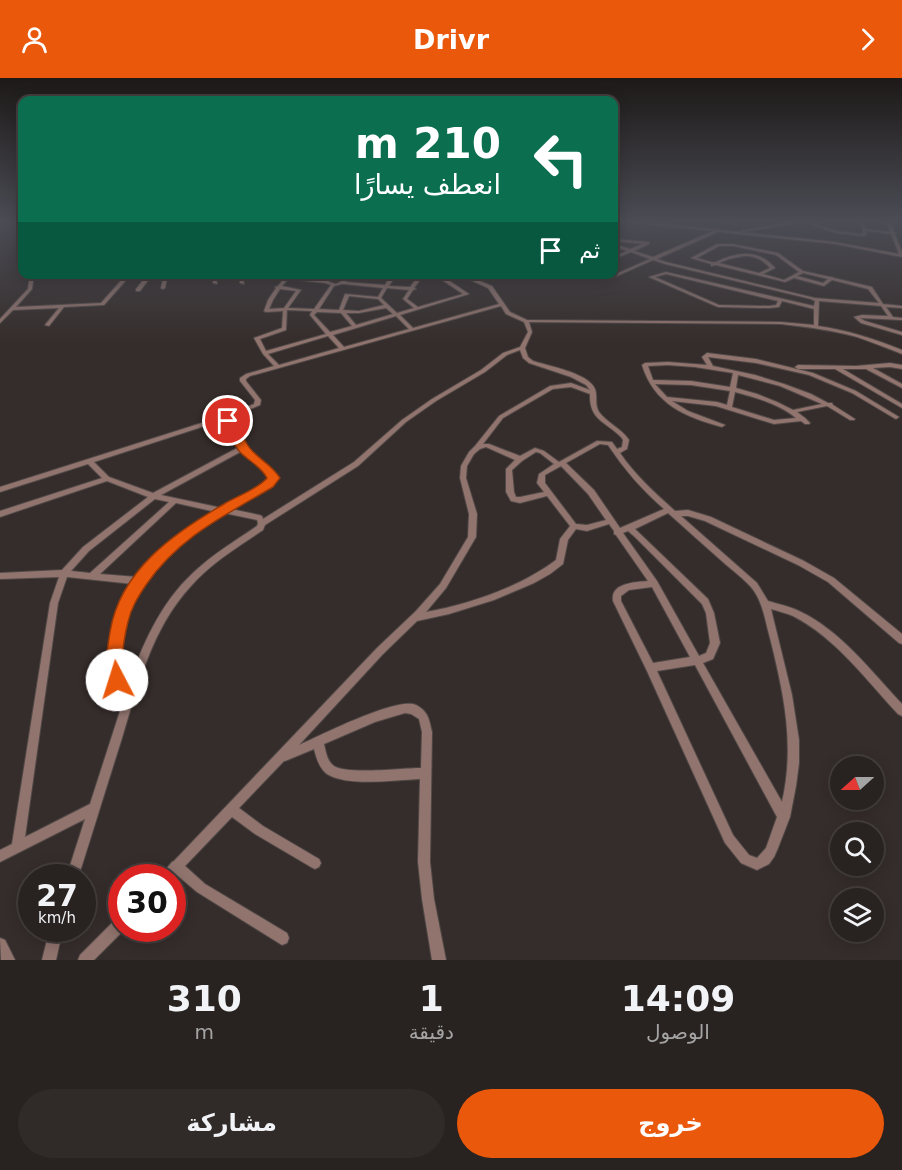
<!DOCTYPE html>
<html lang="ar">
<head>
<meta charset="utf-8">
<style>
  body { margin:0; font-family:"DejaVu Sans",Cairo,sans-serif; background:#302a29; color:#f1f3f6; direction:rtl; height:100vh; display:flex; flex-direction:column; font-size:22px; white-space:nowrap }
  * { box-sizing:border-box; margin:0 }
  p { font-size:20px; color:#a5a4a5 }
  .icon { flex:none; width:33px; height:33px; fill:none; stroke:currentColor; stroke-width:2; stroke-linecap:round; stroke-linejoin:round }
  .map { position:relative; height:882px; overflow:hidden; direction:ltr }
  .drawer { display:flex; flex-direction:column; background:#282220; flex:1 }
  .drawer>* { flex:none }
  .banner { position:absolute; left:18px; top:18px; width:600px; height:183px; border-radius:12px; box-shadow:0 3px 15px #0003,0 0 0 2px #443f3e; direction:rtl; background:#0b6e4f; color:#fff; overflow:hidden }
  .needle { width:39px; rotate:249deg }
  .buttons { position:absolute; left:830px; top:678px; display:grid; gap:12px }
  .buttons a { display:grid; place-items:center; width:54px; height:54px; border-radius:50%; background:#282220; box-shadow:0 3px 15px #0003,0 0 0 2px #443f3e; font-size:30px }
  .speed { position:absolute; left:18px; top:786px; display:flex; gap:12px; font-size:30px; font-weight:700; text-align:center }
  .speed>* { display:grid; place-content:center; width:78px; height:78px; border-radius:50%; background:#282220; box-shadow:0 3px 15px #0003,0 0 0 2px #443f3e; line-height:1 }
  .speed small { font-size:15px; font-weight:400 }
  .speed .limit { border:9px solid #d22; background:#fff; color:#111 }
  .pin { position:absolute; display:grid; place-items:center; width:51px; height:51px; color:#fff; margin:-26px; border:3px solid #fff; border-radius:50%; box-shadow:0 2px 6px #0007 }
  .me { position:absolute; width:66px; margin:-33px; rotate:355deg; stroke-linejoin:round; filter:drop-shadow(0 0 4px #0008) }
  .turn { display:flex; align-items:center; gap:21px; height:126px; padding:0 18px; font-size:27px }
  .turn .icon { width:78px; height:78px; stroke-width:2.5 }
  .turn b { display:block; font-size:42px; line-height:51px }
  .then { display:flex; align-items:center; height:57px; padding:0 18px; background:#0003; gap:12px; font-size:22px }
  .eta { display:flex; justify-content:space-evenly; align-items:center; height:102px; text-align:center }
  .eta b { font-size:36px; font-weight:700; line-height:42px }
  .cta { display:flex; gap:12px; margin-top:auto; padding:12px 18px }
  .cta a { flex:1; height:69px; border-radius:36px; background:#ea580c; color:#fff; font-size:24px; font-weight:700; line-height:69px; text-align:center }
  .cta a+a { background:#302a29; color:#f1f3f6 }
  header { display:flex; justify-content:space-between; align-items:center; height:78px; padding:0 18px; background:#ea580c; color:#fff; font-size:27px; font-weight:700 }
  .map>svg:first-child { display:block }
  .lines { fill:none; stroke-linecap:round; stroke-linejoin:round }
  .minor-casing { stroke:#514947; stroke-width:2 }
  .minor { fill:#91746e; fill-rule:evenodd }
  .route { fill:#ea580c; stroke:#983908; stroke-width:1.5 }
</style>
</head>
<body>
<header><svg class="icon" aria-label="forward" viewBox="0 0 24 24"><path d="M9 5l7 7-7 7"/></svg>Drivr<svg class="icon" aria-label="person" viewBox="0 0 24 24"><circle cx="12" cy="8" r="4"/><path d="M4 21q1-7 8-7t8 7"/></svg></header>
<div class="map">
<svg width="902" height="882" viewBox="0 0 902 882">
  <rect width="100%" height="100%" fill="#352d2b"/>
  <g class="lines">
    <defs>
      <g id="minor">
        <polygon points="11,142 15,142 22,149 22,152 21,152"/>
        <polygon points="703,142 729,143 749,142 729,145"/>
        <path d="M800,142C813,143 826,142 840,142L813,145L836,153L862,156L863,152L859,142H863L866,151L890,154L886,142H890L894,154L896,155L895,156L902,174V179L835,166L718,154L657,181L666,184L815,220L879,225L868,211L832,202L824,208L794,200L785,204L716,187L711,188V186L691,180L717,166H733L778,175L803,193L830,199H832L834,200L872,209L883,226L902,228V230L886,229L893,239L902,240V242L860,240L865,243L902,254V257L861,245L854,239L862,237L888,238L881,228L819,223L818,248C847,252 875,261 902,272V276C887,270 872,264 857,259C832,252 807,249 781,246L529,244L532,254L525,270L528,279L533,283C548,288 589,295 595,311C598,319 594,326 599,334C607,345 621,350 629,362L627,371L620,375C635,397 655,415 675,433L688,432L711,439L804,483L834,500L902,556V566L899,565L828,504L798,487L705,443L688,438H681L757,505L768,523C778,526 789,528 799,533C840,552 871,593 902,626V638L898,636C867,603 835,559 793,538C786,535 778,533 771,531L792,617L799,662V685L796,708L790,739L778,770L774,779L769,786L757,792L741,785L725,765L647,593L613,523C610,505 635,504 648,503L616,457L614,456V453L609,446L587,453L576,451L568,462L563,486L550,496L534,505L494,522L449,536L417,543L383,576L299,667C319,658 398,618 416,627C429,634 429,642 432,654L430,784L434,821L446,882H432L422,821L418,784L420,701C396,702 347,709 327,696C319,690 316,679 314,671L285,683H284L239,730L263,748L319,781L321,785L319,789L315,791L311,789L255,756L232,739L185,788L205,806L287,855L289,860L287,865L282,867L197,814L177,797L172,802V800H160L162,796L172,784L174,783L377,570L416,533L440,506L468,459L469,436L460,400L461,388L469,374L475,368L499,338L550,308L571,305L590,312L586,307L571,299L529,285L523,280L520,272L507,277L485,294L436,323L406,344L358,388L265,447L263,452C238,469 211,485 191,508C152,550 138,607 122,660C107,707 93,753 78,800H66L85,741L0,784V772L12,766L50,525L59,499L0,501V495L62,492L83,469L148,419L107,403L0,439V433L102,400L88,386L0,414V409L211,342L218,341L254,326L255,322L240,303V300L246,296L274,288L263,276L254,260L282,250L283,233L266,234L264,233L268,222L276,210L275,209L278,208L284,201L247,196H266L286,199L288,196H293L290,199L325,203V201C333,199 341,196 347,202L346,204L385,207L389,200L372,196L392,198L403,196L394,200L389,208L410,209L417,200L432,196H439L469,216L400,237L413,250L499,226L488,210L466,200V198H467L492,208L510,234L527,242L781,244L814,247V231L782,223L779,229L769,230L718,229L649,199L666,194L814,228L815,223L811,221L665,186L653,182L610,201L607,200L650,181L631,174L614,181V179L627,173L614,168V166L630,171L643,166L614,163V161L649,164V166L634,173L653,179L713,153L635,145L636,143L835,164L899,176L891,156L867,153L866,157L864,158L835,155L804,144L743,154L741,153ZM719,168H733L776,177L799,194L784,202L763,196L775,190C761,174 745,173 725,180C722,181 719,183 716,184C710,185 702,181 697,180ZM744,178C755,178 762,181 770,190L759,195L719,185L729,181ZM803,195L828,201L823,205L797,198ZM666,196L778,223L776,227L769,228L719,227L655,199ZM436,198L463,216L418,229L407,221L413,212L416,211L414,210L420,202ZM288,201L325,205L331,207L314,231L288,230L301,212L282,208ZM334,201H341L342,203L336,206L329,204V203ZM342,206H343L383,210L378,219L345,216L339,232L319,231L334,208ZM387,210L409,212L403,221L414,230L397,235L381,220ZM280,211L296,213L284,230L269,231L273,222ZM349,218L378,221L384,227L359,233L343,232ZM501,228L506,236L524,244L528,254L520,269L503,275L481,292L432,321L402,342L354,384L263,441L262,438L259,437L231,431L274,405L277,397L246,369L240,356L230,342L227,341L260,327L261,322L246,303V301L250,298ZM386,230L393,236L356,247L346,235H359ZM287,232L312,233L310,237L326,256L266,273L260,261L286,252ZM317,234L341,235L352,248L330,254L314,237ZM396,238L409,251L344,269L333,257ZM328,258L339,270L279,287L268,276ZM571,309L590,316C589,342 605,343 621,359L623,362L622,369L617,371L612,364L597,363L559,384L544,373L535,370L520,378L489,366H483L503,340L553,311ZM214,345H226L234,356L239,369L153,415L109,399L94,384ZM600,366L608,367C624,391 642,412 664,431L620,450L594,412L566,385ZM486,369L515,382L506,391V414L511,423L520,425L547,418L570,448L560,461L556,482C520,509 470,526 426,534L446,510L476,459L477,436L466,400L467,388L474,376L480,371ZM242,373L270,398L269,402L222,430L161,417ZM536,374L540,375L554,386L539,396L537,405L544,414L520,419H516L514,414L512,392L522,383ZM561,388L588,416L606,442L587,447L576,446L545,405V397ZM155,421L169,424L90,495L71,493L89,473ZM176,425L216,434L193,447L166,467L137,499L100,496ZM224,435L257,442L258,445L257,448C235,463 213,476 194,494C159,526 141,570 126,613L119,585L120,566L132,522L142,505L172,471L199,451ZM668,435C687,452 705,468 723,484C732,492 743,500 751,509C763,523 765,543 770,560C784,616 795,667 782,724L703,585L713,581L720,565L714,535L708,521L635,451ZM628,453L635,459L702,526L706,535L710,565L706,575L699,578L657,503L623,455ZM67,499L133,506L124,521L110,566L109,585L121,630L90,726L25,759L58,525ZM652,509L690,579L653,585L621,523V518L629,512ZM695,587L777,739L766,770L757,780L749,777L733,757L657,593ZM405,635L411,636L419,641L422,654L421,690C403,690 348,697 334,688C327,683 326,674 324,666L375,644Z"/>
        <polygon points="30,196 34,196 32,211 16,229 101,225 127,196 146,196 129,199 104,227 64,229 49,248 45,247 59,230 13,232 0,245 0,241 28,211"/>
        <polygon points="95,196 110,196 97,198"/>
        <polygon points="148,196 153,196 140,213 136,213 136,211"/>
        <polygon points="164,196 168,196 165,210 163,211 161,210"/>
        <polygon points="212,196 216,196 217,206 213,205"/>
        <polygon points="239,196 243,196 244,206 240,205"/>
        <path d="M707,275L756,281L813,295L856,313L899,339L896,341L894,340L852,315L809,297L756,285L708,279L713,288L755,297L784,306L811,316L828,325H832L833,327L855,341L854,342H850L827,328L797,334L805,340L810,345L809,346H805L801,343L774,346L716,328L672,323L688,333L725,347L722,349C685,339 654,326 642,287L645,285L668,284L707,287L702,279ZM668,287L695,289L733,295L730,309L691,303L653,302L648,288ZM738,297L780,308L822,326L793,332L777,324L757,316L736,310ZM655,306L691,307L730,313L727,327L717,324L667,319ZM735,314C757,320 779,326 796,340L774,342L732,329Z"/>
        <polygon points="890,285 902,287 902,291 890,289 873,290 902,306 902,310 866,291 843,291 902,326 902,330 835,291 798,291 795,289 798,287 856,288"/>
        <polygon points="122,839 122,850 126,850 94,882 78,882 80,877 117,840"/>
        <polygon points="50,850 63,850 56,882 42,882"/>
        <polygon points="0,860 5,862 15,882 1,882"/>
      </g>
    </defs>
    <use href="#minor" class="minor-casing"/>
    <use href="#minor" class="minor"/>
  </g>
  <linearGradient id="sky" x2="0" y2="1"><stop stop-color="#1d1918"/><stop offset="0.54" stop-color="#4b4c55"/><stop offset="1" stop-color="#4b4c55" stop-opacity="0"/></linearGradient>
  <rect width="902" height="265" fill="url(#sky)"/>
  <path class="route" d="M228,340C238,344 242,357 247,366C254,379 271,385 280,400L273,409C224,438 179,459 146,507C138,519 131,530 128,544C125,556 122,574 123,586C123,594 127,600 123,608L117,611L111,608C103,590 107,573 110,554C120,492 174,455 224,426C237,418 258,411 267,400C261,388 248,383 239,373C233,366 228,352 222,343Z"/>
</svg>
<div class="buttons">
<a><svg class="needle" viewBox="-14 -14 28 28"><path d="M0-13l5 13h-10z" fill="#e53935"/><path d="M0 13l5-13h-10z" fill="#a5a4a5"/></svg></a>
<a><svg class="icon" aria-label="search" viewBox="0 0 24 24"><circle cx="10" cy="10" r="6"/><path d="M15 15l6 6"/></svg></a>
<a><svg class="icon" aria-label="layers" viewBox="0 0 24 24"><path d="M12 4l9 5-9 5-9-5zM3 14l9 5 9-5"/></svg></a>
</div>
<div class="speed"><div>27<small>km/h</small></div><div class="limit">30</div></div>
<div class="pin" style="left:228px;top:343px;background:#d93025"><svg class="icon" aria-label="arrive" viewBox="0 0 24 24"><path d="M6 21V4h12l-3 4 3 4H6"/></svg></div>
<svg class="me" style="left:117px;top:602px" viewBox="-20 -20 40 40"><circle r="19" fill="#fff"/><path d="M0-13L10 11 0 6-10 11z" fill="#ea580c"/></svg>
<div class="banner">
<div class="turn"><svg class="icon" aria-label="left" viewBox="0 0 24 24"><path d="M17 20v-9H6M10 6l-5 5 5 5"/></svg><div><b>210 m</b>انعطف يسارًا</div></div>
<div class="then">ثم<svg class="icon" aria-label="arrive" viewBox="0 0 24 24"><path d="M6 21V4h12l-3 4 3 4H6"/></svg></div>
</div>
</div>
<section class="drawer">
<div class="eta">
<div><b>14:09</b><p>الوصول</p></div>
<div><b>1</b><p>دقيقة</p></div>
<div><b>310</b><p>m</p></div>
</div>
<div class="cta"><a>خروج</a><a>مشاركة</a></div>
</section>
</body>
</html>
